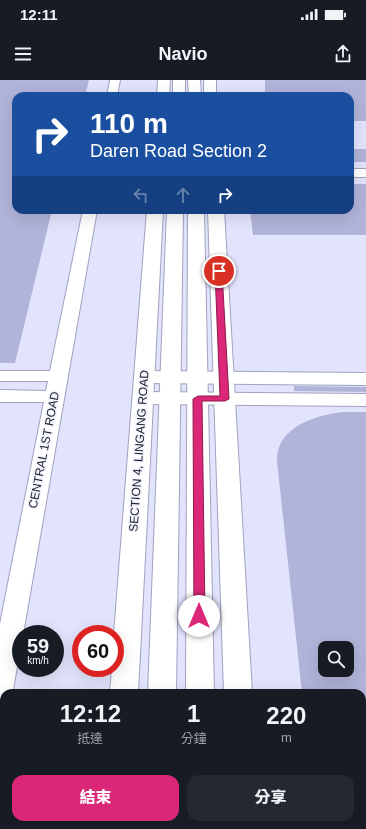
<!DOCTYPE html>
<html lang="zh-TW">
<head>
<meta charset="utf-8">
<style>
  body { margin:0; font-family:Arial,"Noto Sans TC",sans-serif; background:#242831; color:#f1f3f6; height:100vh; display:flex; flex-direction:column; font-size:15px; white-space:nowrap }
  * { box-sizing:border-box; margin:0 }
  p { font-size:13px; color:#9ea1a6 }
  .icon { flex:none; width:22px; height:22px; fill:none; stroke:currentColor; stroke-width:2; stroke-linecap:round; stroke-linejoin:round }
  .map { position:relative; flex:1; overflow:hidden }
  .panel { position:absolute; left:0px; top:609px; width:366px; height:140px; display:flex; flex-direction:column; background:#171b24; border-radius:12px 12px 0 0; box-shadow:0 4px 16px #0002 }
  .panel>* { flex:none }
  .banner { position:absolute; left:12px; top:12px; width:342px; height:122px; border-radius:12px; box-shadow:0 4px 16px #0002; background:#1a4fa0; color:#fff; overflow:hidden }
  .tools { position:absolute; left:318px; top:561px; display:grid; gap:8px }
  .tools a { display:grid; place-items:center; width:36px; height:36px; border-radius:8px; background:#171b24; box-shadow:0 4px 16px #0002; font-size:20px }
  .speed { position:absolute; left:12px; top:545px; display:flex; gap:8px; font-size:20px; font-weight:700; text-align:center }
  .speed>* { display:grid; place-content:center; width:52px; height:52px; border-radius:50%; background:#171b24; box-shadow:0 4px 16px #0002; line-height:1 }
  .speed small { font-size:10px; font-weight:400 }
  .speed .limit { border:6px solid #d22; background:#fff; color:#111 }
  .pin { position:absolute; display:grid; place-items:center; width:34px; height:34px; color:#fff; margin:-17px; border:2px solid #fff; border-radius:50%; box-shadow:0 1px 4px #0007 }
  .me { position:absolute; width:44px; margin:-22px; rotate:0deg; stroke-linejoin:round; filter:drop-shadow(0 0 3px #0008) }
  .turn { display:flex; align-items:center; gap:14px; height:84px; padding:0 12px; font-size:18px }
  .turn .icon { width:52px; height:52px; stroke-width:2.5 }
  .turn b { display:block; font-size:28px; line-height:34px }
  .lanes { display:flex; align-items:center; height:38px; padding:0 12px; background:#0003; justify-content:center; gap:20px; direction:ltr }
  .lanes .off { opacity:.35 }
  .eta { display:flex; justify-content:space-evenly; align-items:center; height:68px; text-align:center }
  .eta b { font-size:24px; font-weight:800; line-height:28px }
  .cta { display:flex; gap:8px; margin-top:auto; padding:8px 12px }
  .cta a { flex:1; height:46px; border-radius:12px; background:#db2777; color:#fff; font-size:16px; font-weight:800; line-height:46px; text-align:center }
  .cta a+a { background:#242831; color:#f1f3f6 }
  .status { display:flex; justify-content:space-between; align-items:center; height:28px; padding:0 20px; background:#171b24; direction:ltr }
  .status svg { height:11px; fill:currentColor }
  header { display:flex; justify-content:space-between; align-items:center; height:52px; padding:0 12px; background:#171b24; font-size:18px; font-weight:800 }
  .map>svg:first-child { display:block }
  .green { fill:#b1b4d9; fill-rule:evenodd }
  .lines { fill:none; stroke-linecap:round; stroke-linejoin:round }
  .minor-casing { stroke:#a0a2bf; stroke-width:2 }
  .tertiary-casing { stroke:#a0a2bf; stroke-width:2 }
  .primary-casing { stroke:#a0a2bf; stroke-width:2 }
  .minor { fill:#fff; fill-rule:evenodd }
  .tertiary { fill:#fff; fill-rule:evenodd }
  .primary { fill:#fff; fill-rule:evenodd }
  .route { fill:#db2777; stroke:#8e194d }
  .labels { text-anchor:middle; stroke-width:3; stroke-linejoin:round; paint-order:stroke }
  .street-label { font-size:12px; fill:#21222d; stroke:#f1f3ff }
</style>
</head>
<body>
<div class="status"><b>12:11</b><svg viewBox="0 0 49 12"><path d="M0 12V9h3v3zM5 12V6h3v6zM10 12V3h3v9zM15 12V0h3v12zM26 1h20v11H26zM47 4h2v5h-2z"/></svg></div>
<header><svg class="icon" aria-label="menu" viewBox="0 0 24 24"><path d="M4 6h16M4 12h16M4 18h16"/></svg>Navio<svg class="icon" aria-label="share" viewBox="0 0 24 24"><path d="M12 15V3M7 8l5-5 5 5M5 13v7h14v-7"/></svg></header>
<div class="map">
<svg width="366" height="749" viewBox="0 0 366 749">
  <rect width="100%" height="100%" fill="#e2e4fd"/>
  <g class="green">
    <polygon points="0,0 89,0 85,16 16,16 16,130 52,130 15,283 0,283"/>
    <polygon points="265,0 366,0 366,41 350,41 350,16 267,16 265,13"/>
    <rect x="350" y="69" width="16" height="13"/>
    <polygon points="350,104 366,104 366,155 253,155 250,130 350,130"/>
    <polygon points="294,306 366,307 366,312 294,311"/>
    <path d="M343,332H366V696H362V613H302L277,381C276,347 316,335 343,332ZM325,568H347V590H325Z"/>
  </g>
  <g class="lines">
    <defs>
      <g id="minor">
        <polygon points="110,0 120,0 117,16 107,16"/>
        <rect x="350" y="89" width="16" height="8"/>
        <polygon points="83,130 97,130 23,554 21,554 21,563 13,610 11,613 4,613 4,619 0,621 0,544 44,322 0,322 0,310 46,311 48,301 0,301 0,291 50,291"/>
      </g>
      <g id="tertiary">
        <polygon points="144,291 366,293 366,305 144,303 137,301 134,297 137,293"/>
        <polygon points="143,312 366,314 366,326 143,324 136,322 133,318 136,314"/>
      </g>
      <g id="primary">
        <polygon points="158,0 170,0 169,16 157,16"/>
        <rect x="173" y="0" width="12" height="16"/>
        <polygon points="188,0 200,0 201,16 189,16"/>
        <rect x="204" y="0" width="12" height="16"/>
        <polygon points="147,130 163,130 138,613 110,613 112,588 115,588 114,554"/>
        <polygon points="167,130 183,130 176,613 148,613"/>
        <polygon points="188,130 204,130 214,613 186,613"/>
        <polygon points="208,130 224,130 252,613 224,613"/>
        <rect x="99" y="745" width="32" height="4"/>
        <rect x="142" y="745" width="32" height="4"/>
        <rect x="185" y="745" width="32" height="4"/>
        <polygon points="228,745 260,745 261,749 229,749"/>
      </g>
    </defs>
    <use href="#minor" class="minor-casing"/>
    <use href="#tertiary" class="tertiary-casing"/>
    <use href="#primary" class="primary-casing"/>
    <use href="#minor" class="minor"/>
    <use href="#tertiary" class="tertiary"/>
    <use href="#primary" class="primary"/>
  </g>
  <polygon class="route" points="219,189 222,191 229,319 225,321 202,321 205,536 203,539 199,540 195,539 194,536 193,319 198,316 220,316 215,191"/>
  <g class="labels">
    <g class="street-label">
      <text transform="translate(44 370) rotate(-79)" y="4">CENTRAL 1ST ROAD</text>
      <text transform="translate(139 371) rotate(-86)" y="4">SECTION 4, LINGANG ROAD</text>
    </g>
  </g>
</svg>
<div class="tools">
<a><svg class="icon" aria-label="search" viewBox="0 0 24 24"><circle cx="10" cy="10" r="6"/><path d="M15 15l6 6"/></svg></a>
</div>
<div class="speed"><div>59<small>km/h</small></div><div class="limit">60</div></div>
<div class="pin" style="left:219px;top:191px;background:#d93025"><svg class="icon" aria-label="arrive" viewBox="0 0 24 24"><path d="M6 21V4h12l-3 4 3 4H6"/></svg></div>
<svg class="me" style="left:199px;top:536px" viewBox="-20 -20 40 40"><circle r="19" fill="#fff"/><path d="M0-13L10 11 0 6-10 11z" fill="#db2777"/></svg>
<div class="banner">
<div class="turn"><svg class="icon" aria-label="right" viewBox="0 0 24 24"><path d="M7 20v-9h11M14 6l5 5-5 5"/></svg><div><b>110 m</b>Daren Road Section 2</div></div>
<div class="lanes"><svg class="icon off" aria-label="left" viewBox="0 0 24 24"><path d="M17 20v-9H6M10 6l-5 5 5 5"/></svg><svg class="icon off" aria-label="ahead" viewBox="0 0 24 24"><path d="M12 20V5M6 11l6-6 6 6"/></svg><svg class="icon" aria-label="right" viewBox="0 0 24 24"><path d="M7 20v-9h11M14 6l5 5-5 5"/></svg></div>
</div>
<section class="panel">
<div class="eta">
<div><b>12:12</b><p>抵達</p></div>
<div><b>1</b><p>分鐘</p></div>
<div><b>220</b><p>m</p></div>
</div>
<div class="cta"><a>結束</a><a>分享</a></div>
</section>
</div>
</body>
</html>
